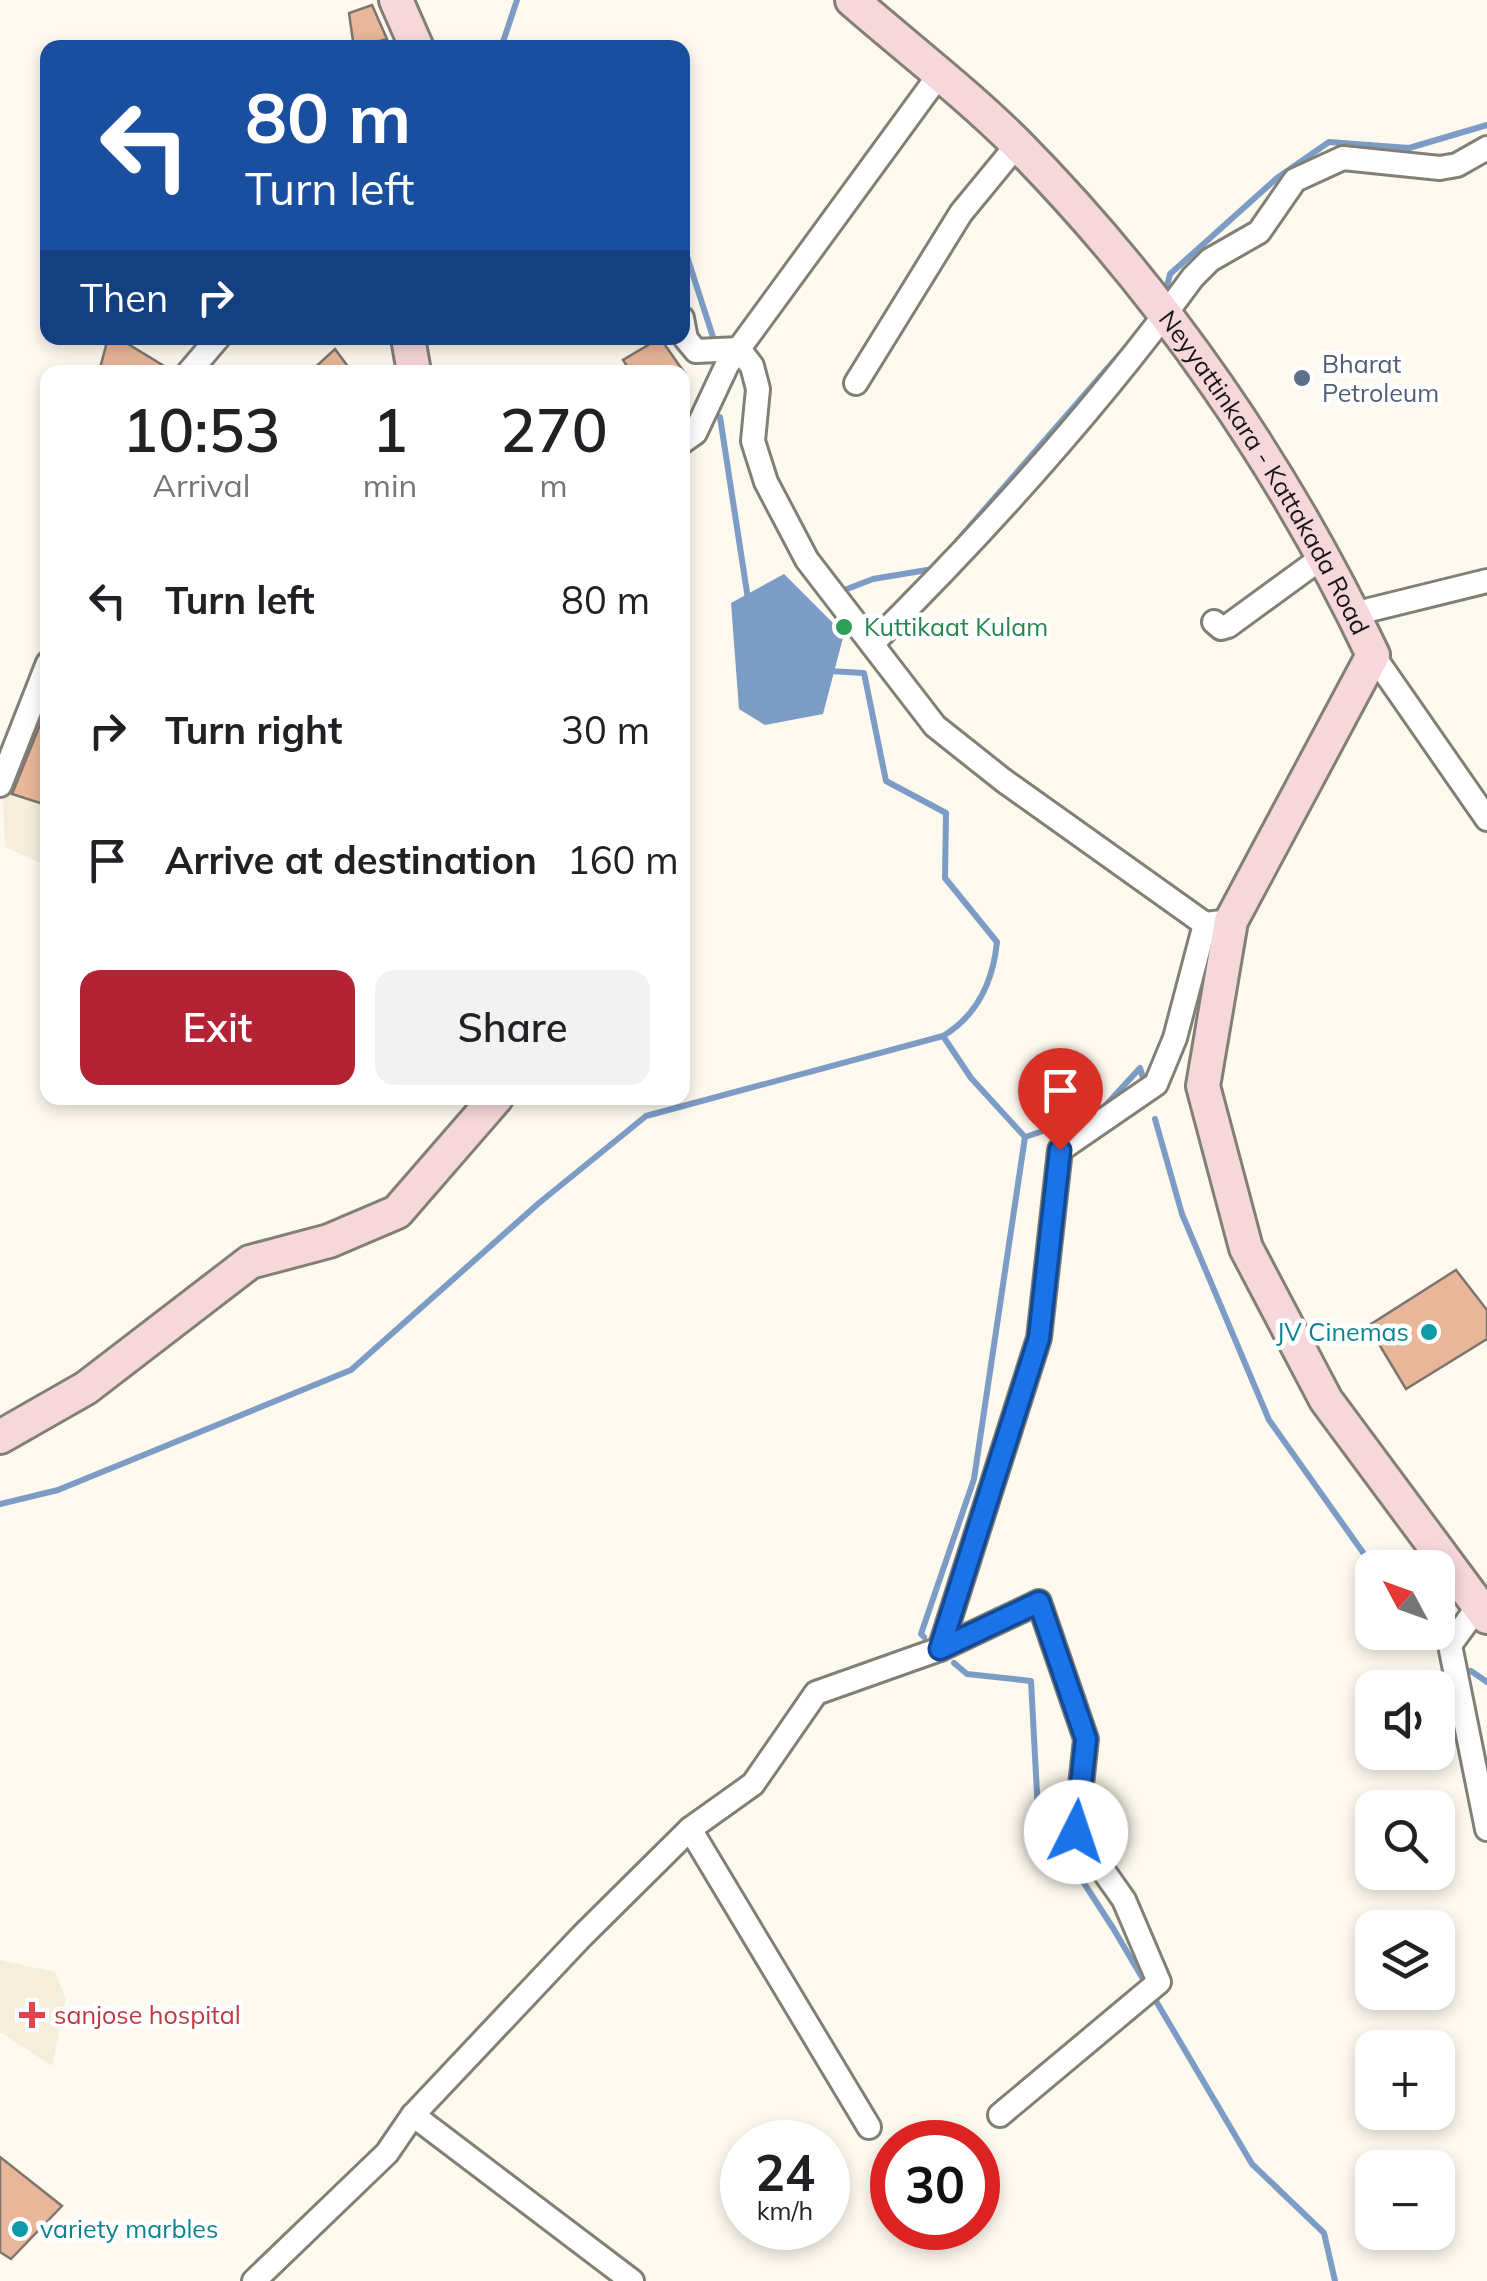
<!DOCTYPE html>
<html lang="en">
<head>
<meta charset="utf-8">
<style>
  body { margin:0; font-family:Mulish,sans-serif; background:#f2f2f2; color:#202124; height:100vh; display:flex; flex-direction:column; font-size:38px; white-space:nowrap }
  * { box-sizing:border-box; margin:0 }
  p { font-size:32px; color:#757577 }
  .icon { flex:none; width:55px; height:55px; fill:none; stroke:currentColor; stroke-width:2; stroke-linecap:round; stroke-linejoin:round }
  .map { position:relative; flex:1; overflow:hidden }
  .panel { position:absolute; left:40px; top:365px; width:650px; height:740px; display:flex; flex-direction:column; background:#fff; border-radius:20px; box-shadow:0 5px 15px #0003 }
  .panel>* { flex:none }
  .guide { position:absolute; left:40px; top:40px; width:650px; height:305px; border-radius:20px; box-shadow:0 5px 15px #0003; background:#1a4fa0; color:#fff; overflow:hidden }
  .needle { width:65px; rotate:311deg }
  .tools { position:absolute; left:1355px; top:1550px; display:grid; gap:20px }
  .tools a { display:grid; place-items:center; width:100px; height:100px; border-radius:20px; background:#fff; box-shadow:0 5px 15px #0003; font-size:50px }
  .speed { position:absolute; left:720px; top:2120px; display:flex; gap:20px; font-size:50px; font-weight:700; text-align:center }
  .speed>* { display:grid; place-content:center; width:130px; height:130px; border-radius:50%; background:#fff; box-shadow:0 5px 15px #0003; line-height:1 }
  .speed small { font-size:25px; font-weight:400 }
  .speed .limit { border:15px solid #d22; background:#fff; color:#111 }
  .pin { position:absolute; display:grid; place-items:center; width:85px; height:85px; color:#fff; margin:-102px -42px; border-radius:50% 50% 50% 0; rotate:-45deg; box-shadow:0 0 10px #0007 }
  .pin .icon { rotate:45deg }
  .me { position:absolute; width:110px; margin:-55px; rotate:4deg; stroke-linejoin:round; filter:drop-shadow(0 0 8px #0008) }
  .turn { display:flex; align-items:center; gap:35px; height:210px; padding:0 40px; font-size:45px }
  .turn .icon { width:130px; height:130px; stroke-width:2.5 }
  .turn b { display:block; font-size:70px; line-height:85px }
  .then { display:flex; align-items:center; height:95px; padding:0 40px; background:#0003; gap:20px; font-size:38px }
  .eta { display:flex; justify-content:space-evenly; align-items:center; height:170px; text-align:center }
  .eta b { font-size:60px; font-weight:600; line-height:70px }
  .primary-button { display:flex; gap:20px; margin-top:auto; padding:20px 40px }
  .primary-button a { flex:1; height:115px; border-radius:20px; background:#b42236; color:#fff; font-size:40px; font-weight:600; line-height:115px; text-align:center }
  .primary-button a+a { background:#f2f2f2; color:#202124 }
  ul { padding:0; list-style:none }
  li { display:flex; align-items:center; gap:30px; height:130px; padding:0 40px }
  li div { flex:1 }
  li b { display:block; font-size:38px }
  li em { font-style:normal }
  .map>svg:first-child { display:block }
  .built { fill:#f4eedb }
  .water { fill:#7c9cc5 }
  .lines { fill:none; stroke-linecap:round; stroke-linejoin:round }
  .stream { stroke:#7c9cc5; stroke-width:6 }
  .building { fill:#e8b698; stroke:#7e746e; stroke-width:2.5 }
  .street-casing { stroke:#827f75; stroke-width:28 }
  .secondary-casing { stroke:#827f75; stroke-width:38 }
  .street { stroke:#fff; stroke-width:22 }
  .secondary { stroke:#f6d7db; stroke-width:32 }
  .route-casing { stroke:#114b97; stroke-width:25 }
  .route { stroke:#1a73e8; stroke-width:18 }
  .service-dot { fill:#5c6f8a; stroke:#fff; stroke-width:4 }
  .leisure-dot { fill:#2e9e5b; stroke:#fff; stroke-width:4 }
  .culture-dot { fill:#0f9aa8; stroke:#fff; stroke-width:4 }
  .health-dot { fill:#e0444e; stroke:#fff; stroke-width:4 }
  .labels { text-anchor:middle; stroke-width:9; stroke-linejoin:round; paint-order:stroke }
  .service-label { font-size:25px; fill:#4e5e75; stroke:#fff; text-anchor:start }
  .street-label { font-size:25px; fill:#181613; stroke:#fff }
  .leisure-label { font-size:25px; fill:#27864d; stroke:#fff; text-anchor:start }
  .culture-label { font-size:25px; fill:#0d838f; stroke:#fff; text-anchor:end }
  .health-label { font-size:25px; fill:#be3a42; stroke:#fff; text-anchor:start }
</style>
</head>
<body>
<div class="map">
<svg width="1487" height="2281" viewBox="0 0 1487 2281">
  <rect width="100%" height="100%" fill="#fdf9ef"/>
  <g class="built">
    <polygon points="47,674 47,866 5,847 3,801"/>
    <polygon points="0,1960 55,1972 66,1999 52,2066 0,2032"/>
  </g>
  <polygon class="water" points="784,574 844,634 823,714 765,725 739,709 731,603"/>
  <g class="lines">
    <g class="stream">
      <polyline points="501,48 517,0"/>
      <polyline points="682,241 713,337"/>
      <polyline points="1166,290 1170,274 1277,178 1329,142 1409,148 1487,125"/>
      <polyline points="720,417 748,599"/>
      <polyline points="957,541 1126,347"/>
      <polyline points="847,589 873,579 933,569"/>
      <path d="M829,671L864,673L886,781L946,813L945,878L997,942C993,981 978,1015 943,1036L971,1078L1025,1137L974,1479L921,1634L924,1637"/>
      <polyline points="1105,1106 1140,1068 1144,1081"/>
      <polyline points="1155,1119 1182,1214 1269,1420 1374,1568"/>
      <polyline points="1025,1137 1095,1114"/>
      <polyline points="0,1504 58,1490 351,1370 539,1203 646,1116 943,1036"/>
      <polyline points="1421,1632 1432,1644"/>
      <polyline points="954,1663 967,1674 1031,1681 1038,1812 1113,1928 1252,2164 1324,2233 1335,2281"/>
      <polyline points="1471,1671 1487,1682"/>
    </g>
  </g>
  <g class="building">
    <polygon points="372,5 387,39 354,48 349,13"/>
    <polygon points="108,338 118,338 174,372 99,372"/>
    <polygon points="660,338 684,372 631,372 623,360"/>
    <polygon points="335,349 352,372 310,372"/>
    <polygon points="48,705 48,791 43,804 12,794"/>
    <polygon points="1456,1270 1487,1310 1487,1339 1406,1389 1368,1326"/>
    <polygon points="0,2157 62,2206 11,2259 0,2252"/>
  </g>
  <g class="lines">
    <defs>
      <g id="street">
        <polyline points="682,318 686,339 696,351 739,349 752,366 758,389 753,441 766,482 807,560 935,726 1003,780 1205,924"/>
        <polyline points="189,372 218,338"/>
        <polyline points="856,383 961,213 1017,145"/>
        <polyline points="682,442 695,433 727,365 939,75"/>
        <polyline points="1353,614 1487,581"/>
        <polyline points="1214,622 1221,628 1228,626 1324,556"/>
        <path d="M872,644C988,529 1097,408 1193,277L1210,260L1259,232L1295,180L1343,158L1440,168L1457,165L1487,148"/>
        <polyline points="1373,655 1487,819"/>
        <polyline points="0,785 48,663"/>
        <polyline points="1477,1608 1450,1645 1487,1829"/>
        <polyline points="940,1649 1039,1602 1086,1739 1076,1832 1124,1900 1159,1982 1000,2115"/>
        <polyline points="690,1829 869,2127"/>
        <polyline points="413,2115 632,2281"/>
        <polyline points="254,2281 387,2153 413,2115 582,1936 690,1829 753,1784 816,1693 940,1649 1039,1338 1060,1150 1156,1084 1175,1038 1205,924 1231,921"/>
      </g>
      <g id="secondary">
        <polyline points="396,0 417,48"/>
        <path id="s1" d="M852,0C907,48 966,93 1018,145C1163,292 1285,469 1373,655L1231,921L1203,1086L1246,1248L1326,1400L1487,1617"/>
        <polyline points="408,338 414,372"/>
        <polyline points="0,1437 86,1388 250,1262 329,1241 397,1212 496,1098"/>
      </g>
    </defs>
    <use href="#street" class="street-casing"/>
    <use href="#secondary" class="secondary-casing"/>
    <use href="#street" class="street"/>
    <use href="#secondary" class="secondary"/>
  </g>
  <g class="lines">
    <defs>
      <polyline id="route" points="1060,1150 1039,1338 940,1649 1039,1602 1086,1739 1076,1832"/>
    </defs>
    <use href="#route" class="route-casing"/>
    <use href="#route" class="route"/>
  </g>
  <circle class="service-dot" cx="1302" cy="378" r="10"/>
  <circle class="leisure-dot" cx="844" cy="627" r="10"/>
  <g class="culture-dot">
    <circle cx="1429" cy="1332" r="10"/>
    <circle cx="20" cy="2229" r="10"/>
  </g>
  <path class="health-dot" d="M27 2000h10v10h10v10h-10v10h-10v-10h-10v-10h10z"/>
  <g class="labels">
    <g class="service-label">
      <text x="1322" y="373">Bharat<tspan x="1322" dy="29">Petroleum</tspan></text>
    </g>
    <g class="street-label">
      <text dy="9" stroke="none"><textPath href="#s1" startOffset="632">Neyyattinkara - Kattakada Road</textPath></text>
    </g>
    <g class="leisure-label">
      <text x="864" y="636">Kuttikaat Kulam</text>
    </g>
    <g class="culture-label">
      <text x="1409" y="1341">JV Cinemas</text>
      <text x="40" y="2238" text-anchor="start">variety marbles</text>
    </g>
    <g class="health-label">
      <text x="54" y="2024">sanjose hospital</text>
    </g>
  </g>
</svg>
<div class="tools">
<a><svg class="needle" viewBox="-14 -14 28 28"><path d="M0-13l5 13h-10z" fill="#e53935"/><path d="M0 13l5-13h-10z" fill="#757577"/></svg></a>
<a><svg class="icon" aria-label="sound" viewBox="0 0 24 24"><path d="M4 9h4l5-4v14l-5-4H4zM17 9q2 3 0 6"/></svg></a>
<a><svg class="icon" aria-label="search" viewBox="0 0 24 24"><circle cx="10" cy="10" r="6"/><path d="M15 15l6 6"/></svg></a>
<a><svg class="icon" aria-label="layers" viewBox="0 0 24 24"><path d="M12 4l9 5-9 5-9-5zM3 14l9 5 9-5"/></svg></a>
<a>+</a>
<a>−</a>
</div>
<div class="speed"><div>24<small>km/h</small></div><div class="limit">30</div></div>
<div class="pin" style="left:1060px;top:1150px;background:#d93025"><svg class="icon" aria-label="arrive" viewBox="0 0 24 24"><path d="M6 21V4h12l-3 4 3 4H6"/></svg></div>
<svg class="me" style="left:1076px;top:1832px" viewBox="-20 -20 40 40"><circle r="19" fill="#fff"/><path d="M0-13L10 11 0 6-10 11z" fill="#1a73e8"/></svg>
<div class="guide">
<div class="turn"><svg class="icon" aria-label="left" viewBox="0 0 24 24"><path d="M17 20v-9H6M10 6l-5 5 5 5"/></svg><div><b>80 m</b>Turn left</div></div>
<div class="then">Then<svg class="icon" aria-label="right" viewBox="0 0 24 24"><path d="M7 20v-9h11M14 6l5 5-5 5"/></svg></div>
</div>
<section class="panel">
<div class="eta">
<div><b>10:53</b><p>Arrival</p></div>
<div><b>1</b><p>min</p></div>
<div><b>270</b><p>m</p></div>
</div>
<ul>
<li><svg class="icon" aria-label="left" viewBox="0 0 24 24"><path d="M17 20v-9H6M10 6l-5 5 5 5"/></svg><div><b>Turn left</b></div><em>80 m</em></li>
<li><svg class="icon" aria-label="right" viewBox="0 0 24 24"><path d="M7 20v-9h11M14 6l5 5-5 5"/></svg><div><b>Turn right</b></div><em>30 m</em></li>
<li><svg class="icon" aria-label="arrive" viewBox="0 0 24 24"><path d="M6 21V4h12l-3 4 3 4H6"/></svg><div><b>Arrive at destination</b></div><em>160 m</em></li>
</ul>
<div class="primary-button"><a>Exit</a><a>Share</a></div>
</section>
</div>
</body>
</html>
